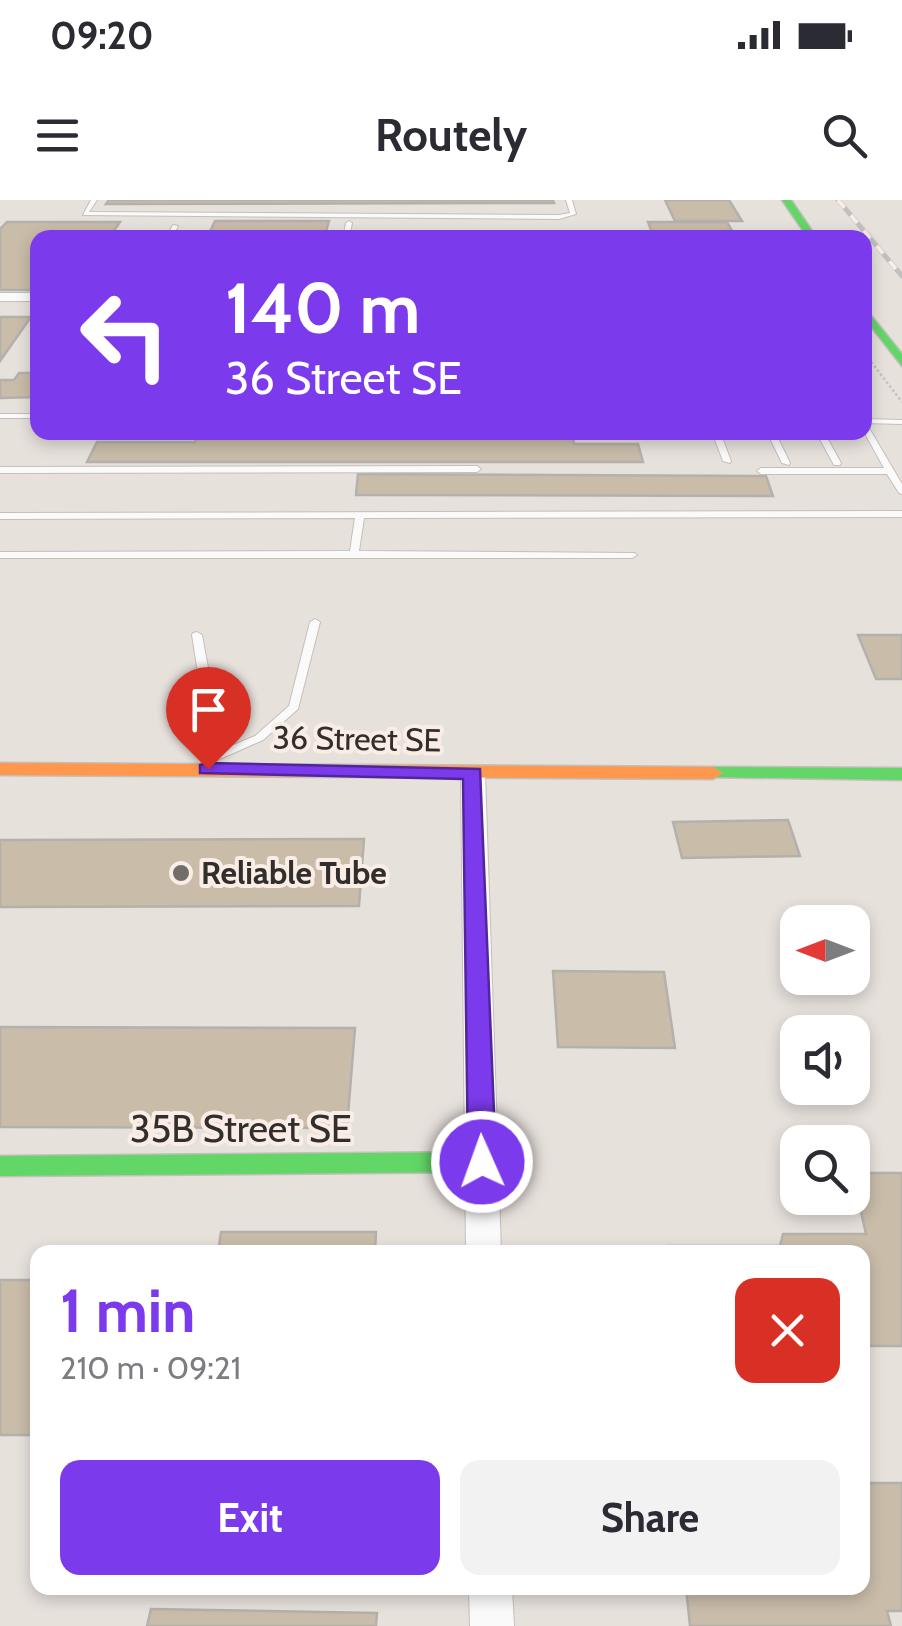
<!DOCTYPE html>
<html lang="en">
<head>
<meta charset="utf-8">
<style>
  body { margin:0; font-family:Cabin,sans-serif; background:#f2f2f3; color:#2b2b33; height:100vh; display:flex; flex-direction:column; font-size:38px; white-space:nowrap }
  * { box-sizing:border-box; margin:0 }
  p { font-size:32px; color:#7c7c81 }
  .icon { flex:none; width:55px; height:55px; fill:none; stroke:currentColor; stroke-width:2; stroke-linecap:round; stroke-linejoin:round }
  .map { position:relative; flex:1; overflow:hidden }
  .panel { position:absolute; left:30px; top:1045px; width:840px; height:350px; display:flex; flex-direction:column; background:#fff; border-radius:20px; box-shadow:0 5px 15px #0003 }
  .panel>* { flex:none }
  .banner { position:absolute; left:30px; top:30px; width:842px; height:210px; border-radius:20px; box-shadow:0 5px 15px #0003; background:#7c3aed; color:#fff; overflow:hidden }
  .needle { width:65px; rotate:270deg }
  .fabs { position:absolute; left:780px; top:705px; display:grid; gap:20px }
  .fabs a { display:grid; place-items:center; width:90px; height:90px; border-radius:20px; background:#fff; box-shadow:0 5px 15px #0003; font-size:50px }
  .pin { position:absolute; display:grid; place-items:center; width:85px; height:85px; color:#fff; margin:-102px -42px; border-radius:50% 50% 50% 0; rotate:-45deg; box-shadow:0 0 10px #0007 }
  .pin .icon { rotate:45deg }
  .me { position:absolute; width:110px; margin:-55px; rotate:358deg; stroke-linejoin:round; filter:drop-shadow(0 0 8px #0008) }
  .turn { display:flex; align-items:center; gap:35px; height:210px; padding:0 30px; font-size:45px }
  .turn .icon { width:130px; height:130px; stroke-width:2.5 }
  .turn b { display:block; font-size:70px; line-height:85px }
  .round { display:grid; place-items:center; flex:none; width:105px; height:105px; border-radius:20px; background:#f2f2f3 }
  .head { display:flex; align-items:center; justify-content:space-between; height:170px; padding:0 30px }
  h1 { font-size:60px; font-weight:800; line-height:75px; color:#7c3aed }
  .cta { display:flex; gap:20px; margin-top:auto; padding:20px 30px }
  .cta a { flex:1; height:115px; border-radius:20px; background:#7c3aed; color:#fff; font-size:40px; font-weight:800; line-height:115px; text-align:center }
  .cta a+a { background:#f2f2f3; color:#2b2b33 }
  .status { display:flex; justify-content:space-between; align-items:center; height:70px; padding:0 50px; background:#fff; direction:ltr }
  .status svg { height:28px; fill:currentColor }
  header { display:flex; justify-content:space-between; align-items:center; height:130px; padding:0 30px; background:#fff; font-size:45px; font-weight:800 }
  .map>svg:first-child { display:block }
  .building { fill:#c9bca9; stroke:#b4b1ad; stroke-width:2.5 }
  .lines { fill:none; stroke-linecap:round; stroke-linejoin:round }
  .lane-casing { stroke:#c4bfbb; stroke-width:2 }
  .street-casing { stroke:#c4bfbb; stroke-width:2 }
  .fast-casing { stroke:#c4bfbb; stroke-width:3 }
  .slow-casing { stroke:#c4bfbb; stroke-width:3 }
  .path { stroke:#c3c2c1; stroke-width:2.5; stroke-dasharray:2.5 2.5; stroke-linecap:butt }
  .lane { fill:#fbfafa; fill-rule:evenodd }
  .street { fill:#fbfafa; fill-rule:evenodd }
  .fast { fill:#63d668; fill-rule:evenodd }
  .slow { fill:#ff974d; fill-rule:evenodd }
  .rail-casing { stroke:#c2c0bf; stroke-width:5 }
  .rail { stroke:#f9ede5; stroke-width:4; stroke-dasharray:10; stroke-linecap:butt }
  .route { fill:#7c3aed; stroke:#51269a; stroke-width:2.5 }
  .poi-dot { fill:#716d69; stroke:#f9ede5; stroke-width:4 }
  .labels { text-anchor:middle; stroke-width:8; stroke-linejoin:round; paint-order:stroke }
  .street-label { font-size:32px; fill:#322e2b; stroke:#f9ede5 }
  .poi-label { font-size:32px; font-weight:bold; fill:#322e2b; stroke:#f9ede5; text-anchor:start }
  .near-street-label { font-size:38px; fill:#322e2b; stroke:#f9ede5 }
</style>
</head>
<body>
<div class="status"><b>09:20</b><svg viewBox="0 0 49 12"><path d="M0 12V9h3v3zM5 12V6h3v6zM10 12V3h3v9zM15 12V0h3v12zM26 1h20v11H26zM47 4h2v5h-2z"/></svg></div>
<header><svg class="icon" aria-label="menu" viewBox="0 0 24 24"><path d="M4 6h16M4 12h16M4 18h16"/></svg>Routely<svg class="icon" aria-label="search" viewBox="0 0 24 24"><circle cx="10" cy="10" r="6"/><path d="M15 15l6 6"/></svg></header>
<div class="map">
<svg width="902" height="1426" viewBox="0 0 902 1426">
  <rect width="100%" height="100%" fill="#e7e1dc"/>
  <g class="building">
    <polygon points="109,0 553,0 554,3 106,4"/>
    <polygon points="665,0 729,0 742,21 675,21"/>
    <polygon points="215,21 329,21 324,38 207,38"/>
    <polygon points="7,22 120,22 109,38 38,38 38,90 0,90 0,29"/>
    <polygon points="648,22 727,22 736,38 654,38"/>
    <polygon points="0,117 31,117 0,161"/>
    <polygon points="19,173 38,173 38,197 0,198 0,180 14,180"/>
    <polygon points="199,232 572,232 574,244 638,244 643,262 87,262 97,242 195,242"/>
    <polygon points="358,274 766,276 773,296 356,295"/>
    <polygon points="858,435 902,435 902,479 876,479"/>
    <polygon points="788,620 800,656 682,658 673,622"/>
    <polygon points="364,639 359,706 0,707 0,640"/>
    <polygon points="553,771 664,772 675,848 558,847"/>
    <polygon points="0,827 355,828 347,928 0,927"/>
    <polygon points="852,973 902,973 902,1146 862,1146 862,1052 669,1052 668,1046 780,1046 783,1034 866,1034"/>
    <polygon points="221,1032 376,1032 375,1052 218,1052"/>
    <rect x="0" y="1080" width="38" height="155"/>
    <polygon points="862,1283 902,1283 902,1411 887,1411 891,1426 690,1426 686,1388 862,1388"/>
    <polygon points="151,1409 377,1413 376,1426 147,1426"/>
  </g>
  <g class="lines">
    <defs>
      <g id="lane">
        <polygon points="91,0 97,0 89,12 559,15 570,13 566,0 572,0 576,14 559,19 83,15"/>
        <polygon points="349,21 352,23 349,38 343,38 346,23"/>
        <polygon points="173,25 178,26 172,38 166,38"/>
        <rect x="0" y="214" width="38" height="4"/>
        <polygon points="865,219 902,220 902,224 865,223"/>
        <polygon points="865,226 869,228 902,284 902,294 899,293 887,274 761,274 757,271 761,268 884,268 864,232"/>
        <polygon points="712,232 720,232 731,261 730,263 723,261"/>
        <polygon points="767,232 775,232 790,263 789,265 782,263"/>
        <polygon points="816,232 824,232 841,263 840,265 834,265"/>
        <polygon points="0,267 477,266 481,269 477,272 0,273"/>
        <polygon points="902,311 902,317 364,318 359,351 635,353 637,355 632,358 0,358 0,352 350,351 355,318 0,319 0,313"/>
        <polygon points="315,419 320,422 298,509 263,540 213,562 211,571 203,571 201,560 204,511 192,435 193,433 197,432 202,435 216,511 214,553 255,536 289,506 310,422"/>
      </g>
      <g id="street">
        <rect x="0" y="93" width="38" height="8"/>
        <polygon points="473,566 485,573 501,1052 466,1052 461,573"/>
        <polygon points="469,1388 512,1388 514,1426 470,1426"/>
      </g>
      <g id="fast">
        <polygon points="782,0 791,0 817,38 808,38"/>
        <polygon points="865,108 902,154 902,166 865,119"/>
        <polygon points="713,567 902,568 902,580 706,577 703,573 706,569"/>
        <polygon points="482,952 492,955 496,962 492,969 482,972 0,976 0,956"/>
      </g>
      <polygon id="slow" points="0,563 713,567 723,573 713,579 0,575"/>
    </defs>
    <use href="#lane" class="lane-casing"/>
    <use href="#street" class="street-casing"/>
    <use href="#fast" class="fast-casing"/>
    <use href="#slow" class="slow-casing"/>
    <polyline class="path" points="865,154 902,202"/>
    <use href="#lane" class="lane"/>
    <use href="#street" class="street"/>
    <use href="#fast" class="fast"/>
    <use href="#slow" class="slow"/>
    <defs>
      <polyline id="rail" points="838,0 902,76"/>
    </defs>
    <use href="#rail" class="rail-casing"/>
    <use href="#rail" class="rail"/>
  </g>
  <polygon class="route" points="208,563 480,569 496,962 492,969 472,969 468,962 463,579 200,573 200,565"/>
  <circle class="poi-dot" cx="181" cy="673" r="10"/>
  <g class="labels">
    <g class="street-label">
      <text transform="translate(357 539) rotate(1)" y="11">36 Street SE</text>
    </g>
    <g class="poi-label">
      <text x="201" y="684">Reliable Tube</text>
    </g>
    <g class="near-street-label">
      <text x="241" y="942">35B Street SE</text>
    </g>
  </g>
</svg>
<div class="fabs">
<a><svg class="needle" viewBox="-14 -14 28 28"><path d="M0-13l5 13h-10z" fill="#e53935"/><path d="M0 13l5-13h-10z" fill="#7c7c81"/></svg></a>
<a><svg class="icon" aria-label="sound" viewBox="0 0 24 24"><path d="M4 9h4l5-4v14l-5-4H4zM17 9q2 3 0 6"/></svg></a>
<a><svg class="icon" aria-label="search" viewBox="0 0 24 24"><circle cx="10" cy="10" r="6"/><path d="M15 15l6 6"/></svg></a>
</div>
<div class="pin" style="left:208px;top:569px;background:#d93025"><svg class="icon" aria-label="arrive" viewBox="0 0 24 24"><path d="M6 21V4h12l-3 4 3 4H6"/></svg></div>
<svg class="me" style="left:482px;top:962px" viewBox="-20 -20 40 40"><circle r="17" fill="#7c3aed" stroke="#fff" stroke-width="3"/><path d="M0-11L8 9 0 5-8 9z" fill="#fff"/></svg>
<div class="banner">
<div class="turn"><svg class="icon" aria-label="left" viewBox="0 0 24 24"><path d="M17 20v-9H6M10 6l-5 5 5 5"/></svg><div><b>140 m</b>36 Street SE</div></div>
</div>
<section class="panel">
<div class="head"><div><h1>1 min</h1><p>210 m · 09:21</p></div><a class="round" style="background:#d93025;color:#fff"><svg class="icon" aria-label="close" viewBox="0 0 24 24"><path d="M6 6l12 12M18 6L6 18"/></svg></a></div>
<div class="cta"><a>Exit</a><a>Share</a></div>
</section>
</div>
</body>
</html>
